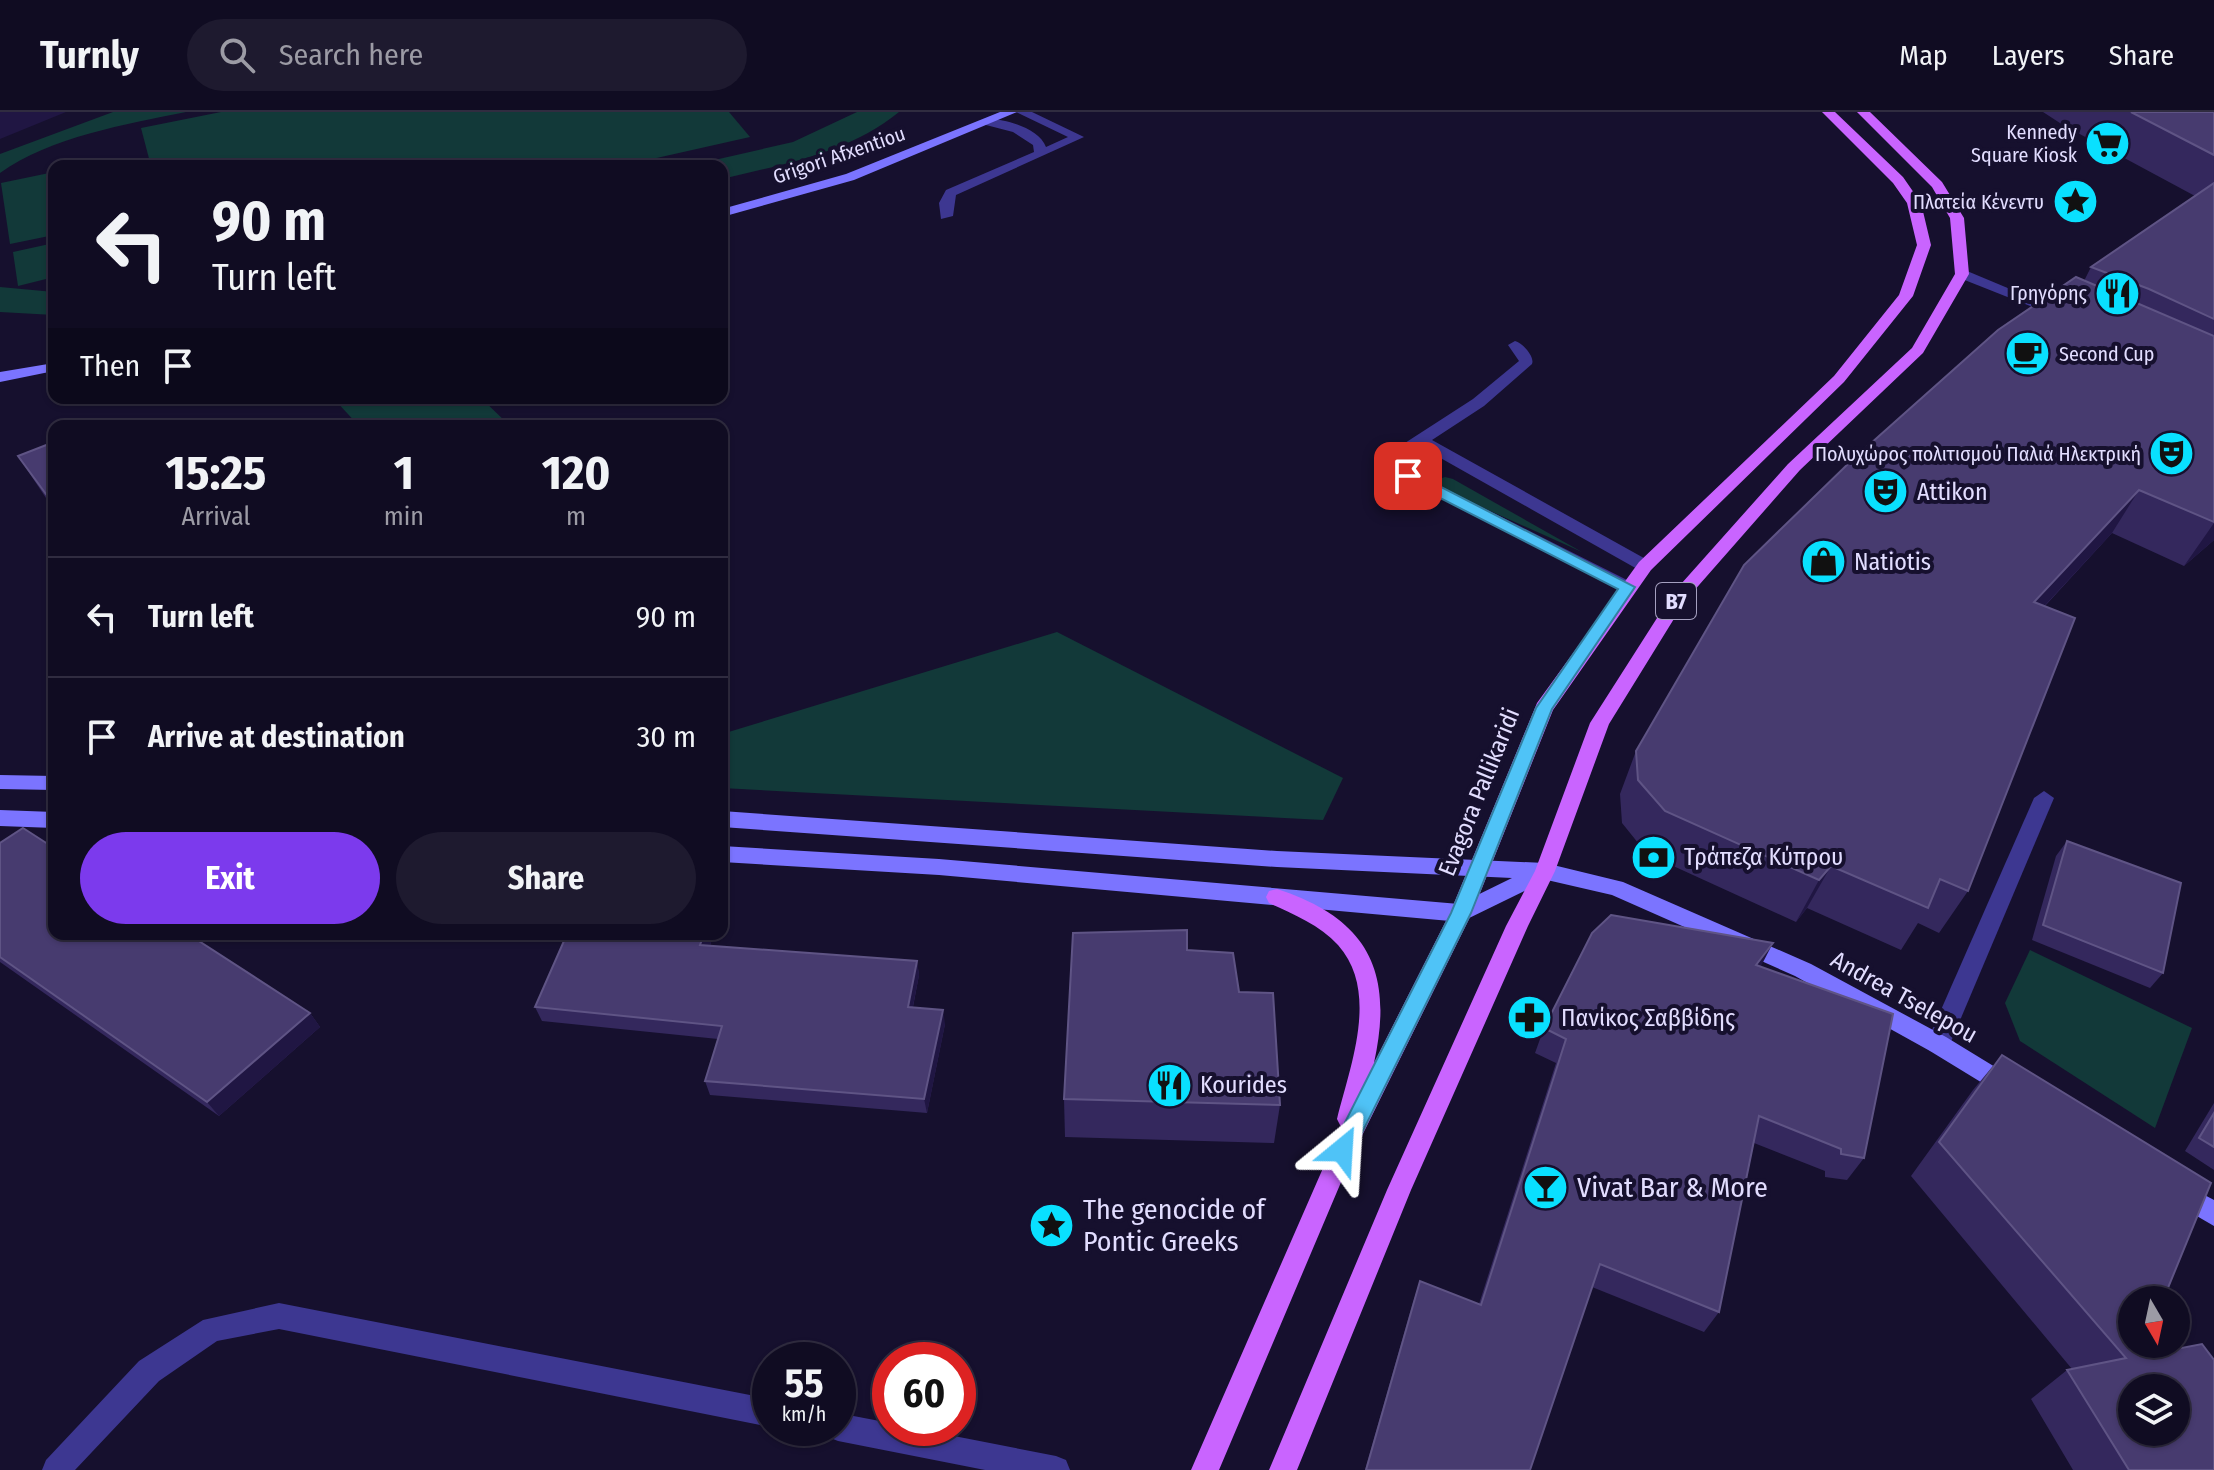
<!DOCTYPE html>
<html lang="en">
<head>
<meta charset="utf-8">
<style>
  body { margin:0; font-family:"Fira Sans Condensed",sans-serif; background:#1e1a2f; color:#f1f3f6; height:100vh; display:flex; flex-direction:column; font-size:30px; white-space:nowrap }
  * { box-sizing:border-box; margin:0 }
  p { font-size:26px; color:#9c9ba5 }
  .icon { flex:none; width:44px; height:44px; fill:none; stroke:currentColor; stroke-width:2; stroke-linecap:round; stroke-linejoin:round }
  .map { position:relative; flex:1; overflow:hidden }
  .details { position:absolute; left:48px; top:308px; width:680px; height:520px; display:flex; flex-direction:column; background:#100c22; border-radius:16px; box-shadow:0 2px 6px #0004,0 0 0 2px #302c40 }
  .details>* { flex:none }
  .banner { position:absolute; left:48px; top:48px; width:680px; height:244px; border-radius:16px; box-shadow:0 2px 6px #0004,0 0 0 2px #302c40; background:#100c22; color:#f1f3f6; overflow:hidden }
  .needle { width:52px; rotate:171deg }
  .fabs { position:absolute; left:2118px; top:1174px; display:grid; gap:16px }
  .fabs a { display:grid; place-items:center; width:72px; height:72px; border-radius:50%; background:#100c22; box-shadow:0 2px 6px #0004,0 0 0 2px #302c40; font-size:40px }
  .speed { position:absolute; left:752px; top:1230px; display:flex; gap:16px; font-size:40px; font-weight:700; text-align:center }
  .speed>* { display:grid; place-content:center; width:104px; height:104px; border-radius:50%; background:#100c22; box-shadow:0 2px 6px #0004,0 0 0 2px #302c40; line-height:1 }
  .speed small { font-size:20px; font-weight:400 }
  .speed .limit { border:12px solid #d22; background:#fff; color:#111 }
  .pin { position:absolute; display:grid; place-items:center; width:68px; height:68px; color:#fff; margin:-34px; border-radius:16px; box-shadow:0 4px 12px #0006 }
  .me { position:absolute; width:88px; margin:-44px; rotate:27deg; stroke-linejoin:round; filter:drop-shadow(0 0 6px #0008) }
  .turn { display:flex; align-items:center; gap:28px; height:168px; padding:0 32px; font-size:36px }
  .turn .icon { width:104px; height:104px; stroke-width:2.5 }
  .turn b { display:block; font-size:56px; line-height:68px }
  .then { display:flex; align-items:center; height:76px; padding:0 32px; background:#0003; gap:16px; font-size:30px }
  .eta { display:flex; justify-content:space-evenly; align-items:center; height:136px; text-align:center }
  .eta b { font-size:48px; font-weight:700; line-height:56px }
  .action { display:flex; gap:16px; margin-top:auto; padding:16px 32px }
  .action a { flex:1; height:92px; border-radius:48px; background:#7c3aed; color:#fff; font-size:32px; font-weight:700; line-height:92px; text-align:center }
  .action a+a { background:#1e1a2f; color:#f1f3f6 }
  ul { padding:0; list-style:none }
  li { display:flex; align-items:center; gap:24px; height:120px; padding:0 32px; border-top:2px solid #302c40 }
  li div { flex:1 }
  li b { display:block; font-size:30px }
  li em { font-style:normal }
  header { display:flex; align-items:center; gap:48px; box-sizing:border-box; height:112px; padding:0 40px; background:#100c22; border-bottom:2px solid #302c40 }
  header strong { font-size:38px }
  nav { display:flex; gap:44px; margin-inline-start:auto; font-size:28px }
  .search { width:560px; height:72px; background:#1e1a2f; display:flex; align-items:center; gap:20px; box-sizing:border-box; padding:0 28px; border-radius:44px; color:#9c9ba5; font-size:30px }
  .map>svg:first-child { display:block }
  .green { fill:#123939 }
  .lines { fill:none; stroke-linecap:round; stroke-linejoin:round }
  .lane { fill:#3d3791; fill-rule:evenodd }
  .street { fill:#3d3791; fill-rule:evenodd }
  .secondary { fill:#7b74ff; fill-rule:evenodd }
  .primary { fill:#c964ff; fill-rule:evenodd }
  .wall { fill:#34285d }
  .shaded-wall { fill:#201643 }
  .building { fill:#473b6f; stroke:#5f5485; stroke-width:2; fill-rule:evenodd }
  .route { fill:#4fc3f7; stroke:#337fa1; stroke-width:2 }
  .labels { text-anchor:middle; stroke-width:8; stroke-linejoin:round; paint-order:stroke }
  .far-poi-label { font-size:20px; fill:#e2ddff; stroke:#16102e; text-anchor:end }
  .far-street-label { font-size:20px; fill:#e2ddff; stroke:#16102e }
  .shield { fill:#16102e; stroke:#a5a0c0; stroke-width:2 }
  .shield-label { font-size:22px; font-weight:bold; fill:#e2ddff }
  .poi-label { font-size:24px; fill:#e2ddff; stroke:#16102e; text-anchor:start }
  .street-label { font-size:24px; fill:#e2ddff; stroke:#16102e }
  .near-poi-label { font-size:28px; fill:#e2ddff; stroke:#16102e; text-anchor:start }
</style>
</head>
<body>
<header>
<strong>Turnly</strong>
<div class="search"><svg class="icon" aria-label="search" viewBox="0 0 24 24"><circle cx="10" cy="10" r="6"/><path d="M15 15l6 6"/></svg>Search here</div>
<nav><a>Map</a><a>Layers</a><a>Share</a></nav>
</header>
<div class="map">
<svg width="2214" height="1358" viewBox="0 0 2214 1358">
  <rect width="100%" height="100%" fill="#16102e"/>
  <g class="green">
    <path d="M113,0H186C127,12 50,25 0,61V42Z"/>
    <polygon points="221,0 729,0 750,25 621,54 151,54 141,16"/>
    <path d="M857,0H899C849,41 784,52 722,67V54H688L793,30Z"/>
    <polygon points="54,60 54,123 10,132 1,71"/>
    <polygon points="54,131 54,165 18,174 13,140"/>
    <polygon points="0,175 54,180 54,203 0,200"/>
    <polygon points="342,286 481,286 510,314 359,314 335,288"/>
    <polygon points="1445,365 1453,367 1582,440 1441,377 1434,369"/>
    <polygon points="1057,520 1343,666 1323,708 722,676 722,622"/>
    <polygon points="2030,838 2192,916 2155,1016 2020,929 2005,891"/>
  </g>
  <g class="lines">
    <g class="lane">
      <path d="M1016,0H1032L1084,25L956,83L953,104L941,107L939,91L946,78L1034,40L1033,33L1013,20L986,13V7C1004,6 1039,16 1046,35L1068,25Z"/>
      <path d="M1515,229C1523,231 1535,245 1532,252L1484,294L1432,328L1651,450L1654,454L1651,458H1639L1421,335L1394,351L1633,471L1636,475L1633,479H1621L1374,351L1473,287L1519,249L1508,233Z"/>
      <polygon points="279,1191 770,1287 770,1315 279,1217 217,1229 159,1269 75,1358 42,1358 46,1348 139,1249 203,1208"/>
      <polygon points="838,1301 890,1311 890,1316 913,1316 1056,1344 1066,1348 1070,1358 985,1358 838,1329 828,1325 825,1316 838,1316"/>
    </g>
    <g class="street">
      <polygon points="1957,159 1967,159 2070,202 2058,205 1957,165"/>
      <polygon points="2044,679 2054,686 1950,932 1946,939 1938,942 1930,939 1926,932 2034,686"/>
    </g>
    <g class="secondary">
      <polygon points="1000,0 1017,0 854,68 722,105 722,97 846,62"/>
      <polygon points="54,251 54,259 0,270 0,260"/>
      <polygon points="0,663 54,664 54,678 0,677"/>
      <polygon points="0,698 54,700 54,716 0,714"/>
      <polygon points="722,699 1277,739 1545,751 1623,770 1811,852 1946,925 2018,969 2022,976 2018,983 2010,986 2002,983 1930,939 1795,864 1612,783 1547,768 1461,810 939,763 722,750 722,734 939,747 1459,792 1512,766 1277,755 722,715"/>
      <polygon points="2180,1070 2214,1088 2214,1114 2171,1089 2168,1081 2171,1073"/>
    </g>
    <g class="primary">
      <path d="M1822,0H1835L1903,65L1921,91L1931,133L1913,184L1844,270L1651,458L1553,598L1472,801L1353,1042L1219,1358H1191L1341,1015L1337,1007C1350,954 1380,880 1338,833C1320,813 1293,802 1269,791L1266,785L1269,779L1277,777C1369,807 1394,860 1374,951L1450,801L1537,591L1639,450L1834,264L1899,183L1917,133L1907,91L1893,71Z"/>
      <polygon points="1857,0 1870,0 1942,70 1964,106 1969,162 1923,241 1800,358 1685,489 1609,612 1555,759 1528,814 1411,1078 1297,1358 1269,1358 1387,1078 1506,814 1535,759 1590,611 1673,481 1788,352 1912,236 1955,162 1950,106 1932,75"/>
    </g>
  </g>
  <g class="wall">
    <polygon points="2043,0 2214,0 2214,428 2184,454 2112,421 2045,494 1968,779 1939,821 1918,811 1901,838 1807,796 1796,810 1647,742 1622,711 1620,682 1636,639 2084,169 2091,155 2195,84 2063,13"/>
    <polygon points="54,330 54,398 18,344"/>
    <polygon points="2067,729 2163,861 2150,876 2032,828 2056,744"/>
    <polygon points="0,731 310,901 320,915 219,1004 0,850"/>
    <polygon points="653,828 711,830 710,834 917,849 919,863 913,895 945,912 927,1001 710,983 705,969 718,927 542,909 535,895"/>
    <polygon points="1187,838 1239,880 1280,993 1274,1031 1065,1025 1064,987"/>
    <polygon points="1760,854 1864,1046 1847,1068 1825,1065 1825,1059 1754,1031 1719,1200 1704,1220 1592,1175 1530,1358 1365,1358 1413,1190 1420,1169 1479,1192 1556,951 1535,941 1544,916"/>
    <polygon points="2002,943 2140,1244 2214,1358 2073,1358 2031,1287 2067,1258 2072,1257 1911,1064 1973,978"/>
    <polygon points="2214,991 2214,1058 2185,1039"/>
  </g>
  <g class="shaded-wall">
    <polygon points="0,0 66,0 0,27"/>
    <polygon points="2139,378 2112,421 2008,533 2034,490"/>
    <polygon points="2214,410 2214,428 2184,454 2214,411"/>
    <polygon points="1831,754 1807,796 1796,810 1819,768"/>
    <polygon points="704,822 709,822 711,830 705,848 700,833"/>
    <polygon points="1773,831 1760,856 1756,853"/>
    <polygon points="917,849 919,863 910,909 908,895"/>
    <polygon points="943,898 945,912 927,1001 924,987"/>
    <polygon points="310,901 320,915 219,1004 207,990"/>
  </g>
  <g class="building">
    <polygon points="2131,0 2214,0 2214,43"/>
    <polygon points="2214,71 2214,207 2149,177 2091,155"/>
    <polygon points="2076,165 2214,224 2214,410 2139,378 2034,490 2075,506 1968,779 1940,767 1928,796 1831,754 1819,768 1665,699 1638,668 1636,639 1744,453 1851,349 1998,218"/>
    <polygon points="54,330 54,393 18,344"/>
    <polygon points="23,716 54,736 54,822 188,822 310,901 207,990 0,845 0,731"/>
    <polygon points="2067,729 2181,771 2163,861 2043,813"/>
    <polygon points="1611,803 1773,831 1756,853 1893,902 1864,1046 1841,1042 1841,1037 1759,1004 1719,1200 1600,1152 1530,1358 1366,1358 1420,1169 1481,1193 1566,927 1544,916 1592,821"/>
    <polygon points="1187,818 1187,838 1233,841 1239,880 1273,881 1280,993 1064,987 1073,821"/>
    <polygon points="567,822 594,822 653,828 655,822 704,822 700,833 917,849 908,895 943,898 924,987 705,969 722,914 535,895"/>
    <path d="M2002,943L2211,1071L2163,1188H2132V1232H2145L2140,1244L2202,1232L2214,1248V1358H2129L2067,1258L2126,1246L1939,1030ZM2132,1276H2176V1320H2132Z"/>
    <polygon points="2214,1001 2214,1035 2199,1026"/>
  </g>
  <polygon class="route" points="1403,361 1414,361 1635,475 1552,597 1471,801 1350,1045 1342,1048 1334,1045 1331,1038 1451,801 1536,596 1618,477 1403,367"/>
  <defs>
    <symbol id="supermarket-disc" viewBox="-11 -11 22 22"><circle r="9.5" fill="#09e0ff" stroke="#16102e"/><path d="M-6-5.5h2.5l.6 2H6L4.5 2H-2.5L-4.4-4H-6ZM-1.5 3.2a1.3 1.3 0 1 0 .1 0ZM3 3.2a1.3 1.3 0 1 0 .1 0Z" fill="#111"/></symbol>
    <symbol id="sight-disc" viewBox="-11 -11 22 22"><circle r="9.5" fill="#09e0ff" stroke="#16102e"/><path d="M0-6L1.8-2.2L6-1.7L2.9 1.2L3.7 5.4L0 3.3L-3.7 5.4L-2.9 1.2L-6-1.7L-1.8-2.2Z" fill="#111"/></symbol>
    <symbol id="restaurant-disc" viewBox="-11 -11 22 22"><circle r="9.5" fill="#09e0ff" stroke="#16102e"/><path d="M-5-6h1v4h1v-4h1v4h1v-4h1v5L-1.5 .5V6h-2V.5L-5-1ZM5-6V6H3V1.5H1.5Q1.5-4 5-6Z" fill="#111"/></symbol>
    <symbol id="cafe-disc" viewBox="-11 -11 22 22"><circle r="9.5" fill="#09e0ff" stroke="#16102e"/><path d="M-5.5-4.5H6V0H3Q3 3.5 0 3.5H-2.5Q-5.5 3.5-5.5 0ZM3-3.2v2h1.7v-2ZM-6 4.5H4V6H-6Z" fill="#111"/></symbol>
    <symbol id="theatre-disc" viewBox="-11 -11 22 22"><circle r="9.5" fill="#09e0ff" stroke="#16102e"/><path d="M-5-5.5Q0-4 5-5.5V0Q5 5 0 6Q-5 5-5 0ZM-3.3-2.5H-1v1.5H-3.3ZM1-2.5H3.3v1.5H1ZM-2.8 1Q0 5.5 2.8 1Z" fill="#111"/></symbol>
    <symbol id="shop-disc" viewBox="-11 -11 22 22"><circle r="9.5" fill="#09e0ff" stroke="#16102e"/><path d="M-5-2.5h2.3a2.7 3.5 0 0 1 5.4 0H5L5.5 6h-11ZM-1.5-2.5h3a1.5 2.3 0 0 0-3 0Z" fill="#111"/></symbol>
    <symbol id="bank-disc" viewBox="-11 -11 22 22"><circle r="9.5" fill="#09e0ff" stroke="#16102e"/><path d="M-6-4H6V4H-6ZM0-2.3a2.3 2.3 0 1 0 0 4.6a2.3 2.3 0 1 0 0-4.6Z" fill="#111"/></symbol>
    <symbol id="pharmacy-disc" viewBox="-11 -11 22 22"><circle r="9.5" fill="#09e0ff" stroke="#16102e"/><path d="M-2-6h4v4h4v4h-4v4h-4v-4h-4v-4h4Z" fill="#111"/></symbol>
    <symbol id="bar-disc" viewBox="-11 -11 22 22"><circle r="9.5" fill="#09e0ff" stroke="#16102e"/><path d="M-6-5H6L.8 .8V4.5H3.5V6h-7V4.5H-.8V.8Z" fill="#111"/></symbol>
  </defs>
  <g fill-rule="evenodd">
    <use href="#supermarket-disc" x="2082" y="6" width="51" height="51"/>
    <use href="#sight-disc" x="2050" y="64" width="51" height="51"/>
    <use href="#restaurant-disc" x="2092" y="156" width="51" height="51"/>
    <use href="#cafe-disc" x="2002" y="216" width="51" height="51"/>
    <use href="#theatre-disc" x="2146" y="316" width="51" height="51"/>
    <use href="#theatre-disc" x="1860" y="354" width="51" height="51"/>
    <use href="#shop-disc" x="1798" y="424" width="51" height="51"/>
    <use href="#bank-disc" x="1628" y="720" width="51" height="51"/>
    <use href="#pharmacy-disc" x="1504" y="880" width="51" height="51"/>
    <use href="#restaurant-disc" x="1144" y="948" width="51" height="51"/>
    <use href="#bar-disc" x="1520" y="1050" width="51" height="51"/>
    <use href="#sight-disc" x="1026" y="1088" width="51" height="51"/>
  </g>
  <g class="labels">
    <g class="far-poi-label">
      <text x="2077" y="27">Kennedy<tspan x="2077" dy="23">Square Kiosk</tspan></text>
      <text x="2044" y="97">Πλατεία Κένεντυ</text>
      <text x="2087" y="188">Γρηγόρης</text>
      <text x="2059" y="249" text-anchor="start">Second Cup</text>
      <text x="2141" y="349">Πολυχώρος πολιτισμού Παλιά Ηλεκτρική</text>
    </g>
    <g class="far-street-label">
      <text transform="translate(839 43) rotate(-19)" y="7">Grigori Afxentiou</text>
    </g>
    <rect class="shield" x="1656" y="471" width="40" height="36" rx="6"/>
    <g class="shield-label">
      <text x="1676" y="497">B7</text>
    </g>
    <g class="poi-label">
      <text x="1917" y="388">Attikon</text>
      <text x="1854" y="458">Natiotis</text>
      <text x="1684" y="753">Τράπεζα Κύπρου</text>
      <text x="1561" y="914">Πανίκος Σαββίδης</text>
      <text x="1200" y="981">Kourides</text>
    </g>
    <g class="street-label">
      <text transform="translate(1479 680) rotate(-68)" y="8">Evagora Pallikaridi</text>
      <text transform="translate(1904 885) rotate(29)" y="8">Andrea Tselepou</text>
    </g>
    <g class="near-poi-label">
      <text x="1577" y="1085">Vivat Bar &amp; More</text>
      <text x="1083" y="1107">The genocide of<tspan x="1083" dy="32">Pontic Greeks</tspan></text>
    </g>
  </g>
</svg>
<div class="fabs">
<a><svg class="needle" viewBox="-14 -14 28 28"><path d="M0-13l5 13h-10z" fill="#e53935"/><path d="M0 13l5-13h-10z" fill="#9c9ba5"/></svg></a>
<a><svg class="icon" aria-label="layers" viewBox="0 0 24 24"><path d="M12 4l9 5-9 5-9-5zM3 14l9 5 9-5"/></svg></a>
</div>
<div class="speed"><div>55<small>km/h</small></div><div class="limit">60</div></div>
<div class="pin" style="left:1408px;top:364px;background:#d93025"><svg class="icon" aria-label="arrive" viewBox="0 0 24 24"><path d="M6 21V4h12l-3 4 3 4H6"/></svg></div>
<svg class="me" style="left:1342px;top:1038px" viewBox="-20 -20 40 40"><path d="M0-17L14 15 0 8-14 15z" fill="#4fc3f7" stroke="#fff" stroke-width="4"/></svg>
<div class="banner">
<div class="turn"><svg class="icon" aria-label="left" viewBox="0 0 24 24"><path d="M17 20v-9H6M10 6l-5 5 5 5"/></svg><div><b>90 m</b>Turn left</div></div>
<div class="then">Then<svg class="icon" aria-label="arrive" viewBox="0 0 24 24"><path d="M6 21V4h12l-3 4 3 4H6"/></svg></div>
</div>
<section class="details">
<div class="eta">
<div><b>15:25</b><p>Arrival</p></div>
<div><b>1</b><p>min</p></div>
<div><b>120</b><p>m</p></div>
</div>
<ul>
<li><svg class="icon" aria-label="left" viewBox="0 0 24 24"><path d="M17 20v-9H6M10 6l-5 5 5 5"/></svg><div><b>Turn left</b></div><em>90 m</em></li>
<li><svg class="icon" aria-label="arrive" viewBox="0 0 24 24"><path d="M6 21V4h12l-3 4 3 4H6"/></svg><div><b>Arrive at destination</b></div><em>30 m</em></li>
</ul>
<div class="action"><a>Exit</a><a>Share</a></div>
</section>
</div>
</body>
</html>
